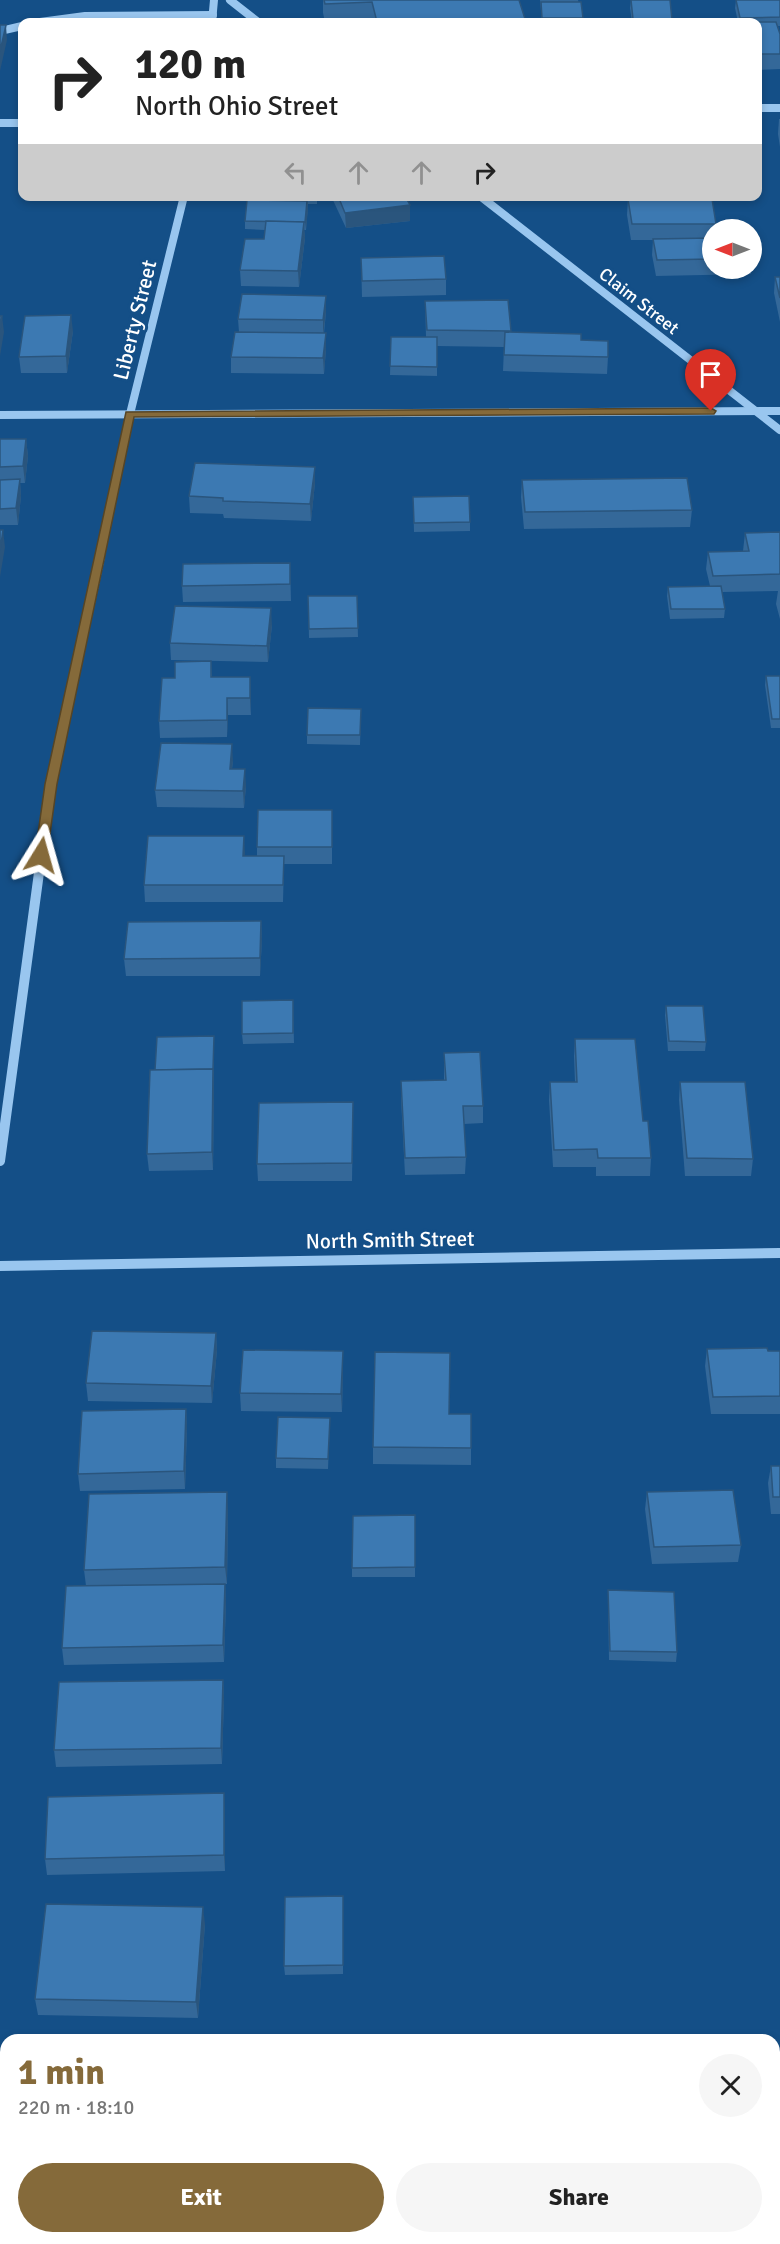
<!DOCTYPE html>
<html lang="en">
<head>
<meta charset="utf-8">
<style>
  body { margin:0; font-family:Signika,sans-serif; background:#f6f6f6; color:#222; height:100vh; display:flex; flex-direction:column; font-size:22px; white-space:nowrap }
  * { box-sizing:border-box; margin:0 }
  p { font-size:20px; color:#767676 }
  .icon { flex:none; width:33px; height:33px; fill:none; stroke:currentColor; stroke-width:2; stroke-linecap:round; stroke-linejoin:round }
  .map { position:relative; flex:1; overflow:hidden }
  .side { position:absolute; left:0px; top:2034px; width:780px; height:210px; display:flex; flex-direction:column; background:#fff; border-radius:18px 18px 0 0; box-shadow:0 3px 9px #0003 }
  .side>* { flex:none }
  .hud { position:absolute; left:18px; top:18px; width:744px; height:183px; border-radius:12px; box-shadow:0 3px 9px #0003; background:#fff; color:#222; overflow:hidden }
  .needle { width:39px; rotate:270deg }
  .tools { position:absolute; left:702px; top:219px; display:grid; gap:12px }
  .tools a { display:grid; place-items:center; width:60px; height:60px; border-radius:50%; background:#fff; box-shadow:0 3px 9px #0003; font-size:30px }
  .pin { position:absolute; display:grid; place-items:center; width:51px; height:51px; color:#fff; margin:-62px -26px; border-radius:50% 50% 50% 0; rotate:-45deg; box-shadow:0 0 6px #0007 }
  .pin .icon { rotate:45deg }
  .me { position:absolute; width:66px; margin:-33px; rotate:8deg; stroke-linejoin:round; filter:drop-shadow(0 0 4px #0008) }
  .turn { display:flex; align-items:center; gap:21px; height:126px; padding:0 18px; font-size:27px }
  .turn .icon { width:78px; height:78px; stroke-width:2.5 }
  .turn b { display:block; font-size:42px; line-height:51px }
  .lanes { display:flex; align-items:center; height:57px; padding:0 18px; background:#0003; justify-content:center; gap:30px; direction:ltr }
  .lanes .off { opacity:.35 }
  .round { display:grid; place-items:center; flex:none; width:63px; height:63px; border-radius:32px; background:#f6f6f6 }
  .overview { display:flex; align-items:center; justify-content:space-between; height:102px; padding:0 18px }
  h1 { font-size:36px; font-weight:700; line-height:45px; color:#856a3a }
  .button { display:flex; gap:12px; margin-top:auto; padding:12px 18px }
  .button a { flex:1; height:69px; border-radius:36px; background:#856a3a; color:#fff; font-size:24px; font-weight:700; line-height:69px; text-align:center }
  .button a+a { background:#f6f6f6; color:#222 }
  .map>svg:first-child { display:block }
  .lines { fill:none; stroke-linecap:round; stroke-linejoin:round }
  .minor-far1 { stroke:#99c6ef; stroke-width:8 }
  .minor { stroke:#99c6ef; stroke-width:10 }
  .wall { fill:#346899 }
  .shaded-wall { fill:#2a557d }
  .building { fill:#3c79b2; stroke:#2a557d; stroke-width:1.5 }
  .route { fill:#856a3a; stroke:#564526; stroke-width:1.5 }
  .labels { text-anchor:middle; stroke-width:6; stroke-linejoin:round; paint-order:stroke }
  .far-street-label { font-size:18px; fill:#fff; stroke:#144f87 }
  .street-label { font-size:21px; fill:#fff; stroke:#144f87 }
</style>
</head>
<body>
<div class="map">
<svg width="780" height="2244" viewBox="0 0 780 2244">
  <rect width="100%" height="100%" fill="#144f87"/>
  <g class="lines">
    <g class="minor-far1">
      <polyline points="230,0 258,22"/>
      <polyline points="40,22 85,16 213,15"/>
      <polyline points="212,22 214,0"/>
      <polyline points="0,31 22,26"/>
      <polyline points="758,108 780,108"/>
      <polyline points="0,123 22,123"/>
      <polyline points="480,196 780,430"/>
      <polyline points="0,415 780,411"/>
      <polyline points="99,557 130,414 184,196"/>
    </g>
    <g class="minor">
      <polyline points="0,1161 51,784 100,556"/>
      <polyline points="0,1266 780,1253"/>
    </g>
  </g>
  <g class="wall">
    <polygon points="323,0 519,0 526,22 325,22 323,13"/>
    <polygon points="540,0 578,0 583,18 582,22 542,22"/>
    <polygon points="631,0 672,20 672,22 632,22 630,8"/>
    <polygon points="736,0 780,0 780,26 778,26 780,34 780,69 758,70 758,22 738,22 735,8"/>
    <polygon points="779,119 780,119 780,147 778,134"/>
    <polygon points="271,196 317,196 317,204 308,204 306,230 304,230 305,238 299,287 241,286 240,270 264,239 265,230 245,229 245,221 271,200"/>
    <polygon points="331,196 405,196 410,221 346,228"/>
    <polygon points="628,199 716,224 716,230 712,230 712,268 752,268 751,274 656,276 652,255 653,240 631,240 627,215"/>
    <polygon points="361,258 446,279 446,295 362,297"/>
    <polygon points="775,277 780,277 780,322 774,293"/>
    <polygon points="508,300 511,332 581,340 608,357 607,374 503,371 504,347 437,346 437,376 390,375 391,337 426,337 425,301"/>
    <polygon points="326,312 324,333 326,349 324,374 231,373 231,357 239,332 238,319"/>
    <polygon points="73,331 67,373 21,373 19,357"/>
    <polygon points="0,439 26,439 28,456 25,483 20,483 21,496 18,525 0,525"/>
    <polygon points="315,467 315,483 311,521 224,518 223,514 190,513 189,496"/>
    <polygon points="522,480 692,510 690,527 524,529 521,497"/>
    <polygon points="413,497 470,522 470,531 414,532"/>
    <polygon points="780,532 780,619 776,604 778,591 722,592 725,609 724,618 670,619 667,596 668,587 710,586 706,569 708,552 743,551 745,533"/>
    <polygon points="290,563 291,601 183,602 182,586"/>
    <polygon points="308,596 357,596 358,637 309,638"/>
    <polygon points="272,625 268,662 171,660 170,643"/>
    <polygon points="211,661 212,677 250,677 251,715 228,715 227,737 160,738 159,721 175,678"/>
    <polygon points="766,676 780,676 780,728 771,728 765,685"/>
    <polygon points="361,709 360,745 307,744 307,735"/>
    <polygon points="233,761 232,769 246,786 244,808 157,807 155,790"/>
    <polygon points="332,810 332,864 284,864 283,902 145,902 144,885 244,856 257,856 257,847"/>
    <polygon points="261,921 262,939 260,976 126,976 124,959"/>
    <polygon points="293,1000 294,1043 243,1044 242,1034"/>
    <polygon points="666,1006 706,1042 705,1051 668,1051 665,1015"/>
    <polygon points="214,1036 214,1086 213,1170 149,1171 147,1154"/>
    <polygon points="575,1039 643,1121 651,1158 650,1176 596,1176 596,1167 553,1167 549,1100 550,1082 575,1082 574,1056"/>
    <polygon points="444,1053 483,1106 483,1123 464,1124 466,1157 465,1174 405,1175 401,1099 401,1081 444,1080"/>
    <polygon points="680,1082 753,1159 751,1176 685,1176 679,1100"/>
    <polygon points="353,1120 352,1181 258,1181 257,1164"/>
    <polygon points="216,1333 217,1350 212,1403 88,1401 86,1383"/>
    <polygon points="707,1349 780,1351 780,1414 711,1414 705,1366"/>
    <polygon points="343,1369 342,1412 241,1411 240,1393"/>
    <polygon points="186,1409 187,1426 185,1489 80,1491 78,1474"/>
    <polygon points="449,1414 471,1448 471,1465 373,1464 373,1447"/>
    <polygon points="330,1418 328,1469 276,1468 276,1458"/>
    <polygon points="771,1466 780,1466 780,1514 771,1514 768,1483"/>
    <polygon points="647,1492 741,1545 738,1562 652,1564 645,1509"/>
    <polygon points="228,1509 227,1584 225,1584 226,1601 224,1662 64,1665 62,1648 86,1586 84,1570"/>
    <polygon points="415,1515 415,1577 352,1577 352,1568"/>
    <polygon points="608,1590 677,1652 676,1662 609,1660 608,1599"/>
    <polygon points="223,1680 224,1696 222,1764 56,1767 54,1750"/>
    <polygon points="225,1810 225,1871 47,1875 45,1859"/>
    <polygon points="343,1896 343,1974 285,1975 284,1966"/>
    <polygon points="205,1924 198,2018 38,2015 35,1999"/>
  </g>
  <g class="shaded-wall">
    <polygon points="6,25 7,40 0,71 0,51"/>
    <polygon points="307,201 308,210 306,230 305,222"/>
    <polygon points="410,205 410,221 346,228 345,213"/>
    <polygon points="304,222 305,238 299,287 298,271"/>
    <polygon points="326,296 326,312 323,336 323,320"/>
    <polygon points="71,315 73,331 67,373 66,356"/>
    <polygon points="2,316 4,332 0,356 0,330"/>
    <polygon points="326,333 326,349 324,374 323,358"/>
    <polygon points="26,439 28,456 25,483 23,466"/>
    <polygon points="315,467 315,483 311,521 310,504"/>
    <polygon points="20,479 21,496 18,525 16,508"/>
    <polygon points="3,530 5,547 0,577 0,551"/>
    <polygon points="271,608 272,625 268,662 267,646"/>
    <polygon points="250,677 251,694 251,715 250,698"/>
    <polygon points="227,698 228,715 227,737"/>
    <polygon points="232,744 233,761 230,786 230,769"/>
    <polygon points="245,769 246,786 244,808 243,791"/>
    <polygon points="244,836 245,853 243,873 243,856"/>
    <polygon points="261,921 262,939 260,976 260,958"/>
    <polygon points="214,1036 214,1086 213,1170 212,1152"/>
    <polygon points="216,1333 217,1350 212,1403 211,1386"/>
    <polygon points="343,1351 343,1369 342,1412 341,1394"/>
    <polygon points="186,1409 187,1426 185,1489 184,1471"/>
    <polygon points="227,1492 228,1509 227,1584 225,1567"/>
    <polygon points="225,1584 226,1601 224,1662 223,1645"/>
    <polygon points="223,1680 224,1696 222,1764 221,1748"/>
    <polygon points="224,1793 225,1810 225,1871 224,1855"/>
    <polygon points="203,1907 205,1924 198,2018 196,2002"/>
    <polygon points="203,2238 206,2238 205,2244 203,2244"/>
  </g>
  <g class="building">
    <polygon points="324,0 519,0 526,22 377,22 372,2 325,4"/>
    <polygon points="631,0 670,0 672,20 633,19"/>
    <polygon points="736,0 780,0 780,17 740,18"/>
    <polygon points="541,2 581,2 583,18 542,18"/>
    <polygon points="726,22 776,22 780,34 780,54 758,54 758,22"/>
    <polygon points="0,25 6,25 0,51"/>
    <polygon points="338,196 405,196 410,205 345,213"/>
    <polygon points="628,199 712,199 716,224 632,224"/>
    <polygon points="247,200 307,201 305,222 245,221"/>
    <polygon points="266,221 304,222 298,271 240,270 245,239 264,239"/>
    <polygon points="712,238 712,259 657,260 653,239"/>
    <polygon points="444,256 446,279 362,281 361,258"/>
    <polygon points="775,277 780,277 780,298"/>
    <polygon points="242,294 326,296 323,320 238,319"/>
    <polygon points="508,300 511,331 427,330 425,301"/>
    <polygon points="71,315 66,356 19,357 25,316"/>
    <polygon points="0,316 2,316 0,330"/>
    <polygon points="235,332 326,333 323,358 231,357"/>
    <polygon points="505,332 581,334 581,340 608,341 608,357 504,355"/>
    <polygon points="391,337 437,337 437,367 390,366"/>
    <polygon points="0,439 26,439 23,466 0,467"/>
    <polygon points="195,463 315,467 310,504 223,501 223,498 189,496"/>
    <polygon points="687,478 692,510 525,512 522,480"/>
    <polygon points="20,479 16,508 0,509 0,480"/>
    <polygon points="469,496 470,522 414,523 413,497"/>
    <polygon points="0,530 3,530 0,551"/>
    <polygon points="780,532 780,574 713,576 708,552 749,551 745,533"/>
    <polygon points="290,563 290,584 182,586 183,564"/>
    <polygon points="721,586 725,609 671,609 668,587"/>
    <polygon points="308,596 357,596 358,628 309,629"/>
    <polygon points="175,606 271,608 267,646 170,643"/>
    <polygon points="211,661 211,677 250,677 250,698 227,698 227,720 159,721 162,678 175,678 175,662"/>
    <polygon points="766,676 780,676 780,719 772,719"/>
    <polygon points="308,708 361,709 360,735 307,735"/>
    <polygon points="161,743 232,744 230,769 245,769 243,791 155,790"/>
    <polygon points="258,810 332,810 332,847 257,847"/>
    <polygon points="148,836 244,836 243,856 284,856 283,885 144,885"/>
    <polygon points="261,921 260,958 124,959 128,922"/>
    <polygon points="293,1000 293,1033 242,1034 242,1001"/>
    <polygon points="666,1006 703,1006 706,1042 669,1041"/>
    <polygon points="214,1036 213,1069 155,1070 157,1037"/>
    <polygon points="575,1039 635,1039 643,1121 648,1121 651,1158 598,1158 597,1149 554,1150 550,1082 577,1082"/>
    <polygon points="480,1052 483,1106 463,1106 466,1157 405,1158 401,1081 446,1080 444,1053"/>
    <polygon points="213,1069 212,1152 147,1154 150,1070"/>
    <polygon points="680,1082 745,1082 753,1159 687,1158"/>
    <polygon points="353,1102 352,1163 257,1164 259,1103"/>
    <polygon points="92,1331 216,1333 211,1386 86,1383"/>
    <polygon points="767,1348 768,1351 780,1351 780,1396 713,1397 707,1349"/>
    <polygon points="243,1350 343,1351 341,1394 240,1393"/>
    <polygon points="375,1352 450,1353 449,1414 471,1414 471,1448 373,1447"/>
    <polygon points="186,1409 184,1471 78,1474 82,1411"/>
    <polygon points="278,1417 330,1418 328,1459 276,1458"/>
    <polygon points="771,1466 780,1466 780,1497 773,1497"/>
    <polygon points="733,1490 741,1545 654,1547 647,1492"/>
    <polygon points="227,1492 225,1567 84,1570 89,1494"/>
    <polygon points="415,1515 415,1567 352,1568 353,1516"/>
    <polygon points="225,1584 223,1645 62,1648 66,1586"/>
    <polygon points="608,1590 674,1592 677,1652 610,1651"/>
    <polygon points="223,1680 221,1748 54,1750 59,1682"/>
    <polygon points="224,1793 224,1855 45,1859 48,1797"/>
    <polygon points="343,1896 343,1965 284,1966 285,1897"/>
    <polygon points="46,1904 203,1907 196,2002 35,1999"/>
    <rect x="31" y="2238" width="172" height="6"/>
  </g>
  <polygon class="route" points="711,408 716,411 714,414 134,417 57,784 47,855 41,859 37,858 35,855 45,784 126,412"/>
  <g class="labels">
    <g class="far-street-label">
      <text transform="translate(639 301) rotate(38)" y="6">Claim Street</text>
    </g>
    <g class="street-label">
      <text transform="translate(135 320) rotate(-76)" y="7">Liberty Street</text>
      <text transform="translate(390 1240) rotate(-1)" y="7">North Smith Street</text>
    </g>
  </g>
</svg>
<div class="tools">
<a><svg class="needle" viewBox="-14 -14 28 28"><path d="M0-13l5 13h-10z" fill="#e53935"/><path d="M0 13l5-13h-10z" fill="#767676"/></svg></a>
</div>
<div class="pin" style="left:711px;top:411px;background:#d93025"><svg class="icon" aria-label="arrive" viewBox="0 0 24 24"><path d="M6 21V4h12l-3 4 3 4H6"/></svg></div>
<svg class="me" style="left:41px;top:855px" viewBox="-20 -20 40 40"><path d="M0-17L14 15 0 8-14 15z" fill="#856a3a" stroke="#fff" stroke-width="4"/></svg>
<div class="hud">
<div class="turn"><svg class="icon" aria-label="right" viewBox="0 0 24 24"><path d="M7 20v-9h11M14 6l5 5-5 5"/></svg><div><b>120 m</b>North Ohio Street</div></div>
<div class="lanes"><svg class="icon off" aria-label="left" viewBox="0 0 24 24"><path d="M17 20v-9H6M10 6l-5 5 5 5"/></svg><svg class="icon off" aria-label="ahead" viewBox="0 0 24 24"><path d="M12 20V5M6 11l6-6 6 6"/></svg><svg class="icon off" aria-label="ahead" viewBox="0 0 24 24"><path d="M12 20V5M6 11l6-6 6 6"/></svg><svg class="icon" aria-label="right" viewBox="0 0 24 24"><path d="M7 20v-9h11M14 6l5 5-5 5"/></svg></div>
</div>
<section class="side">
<div class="overview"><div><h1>1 min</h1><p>220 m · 18:10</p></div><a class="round"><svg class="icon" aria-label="close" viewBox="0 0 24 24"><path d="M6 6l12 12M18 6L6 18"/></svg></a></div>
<div class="button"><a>Exit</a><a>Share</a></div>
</section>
</div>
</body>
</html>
